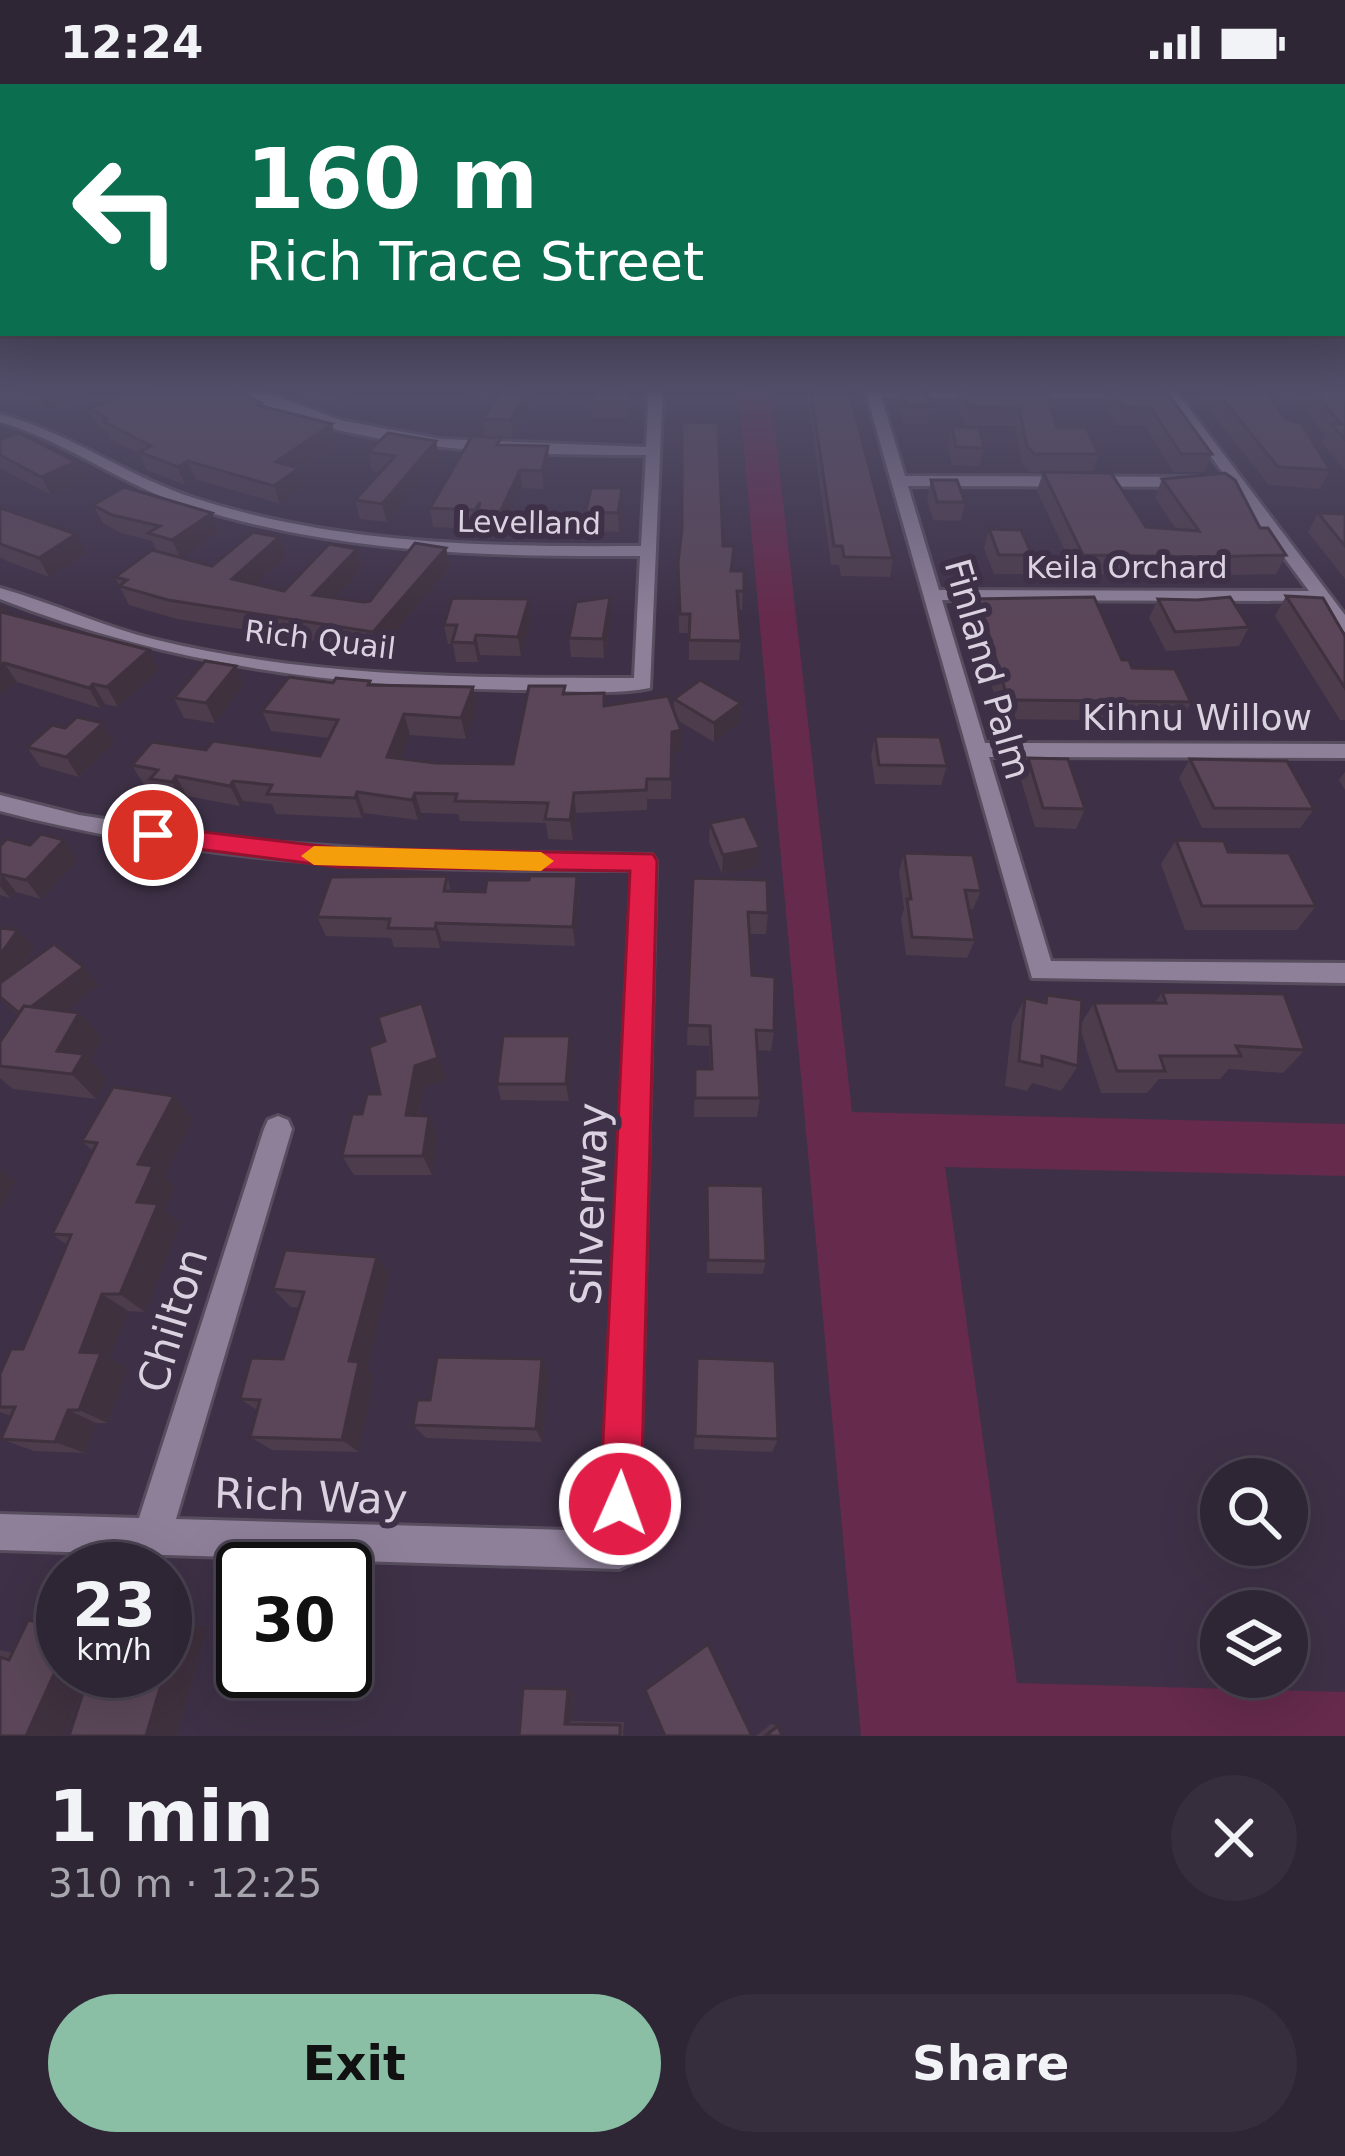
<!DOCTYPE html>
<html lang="en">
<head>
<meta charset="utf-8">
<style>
  body { margin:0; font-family:"DejaVu Sans",sans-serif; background:#362d3d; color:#f1f3f6; height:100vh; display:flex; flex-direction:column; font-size:45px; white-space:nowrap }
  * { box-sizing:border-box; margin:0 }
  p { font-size:39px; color:#a7a5ad }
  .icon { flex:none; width:66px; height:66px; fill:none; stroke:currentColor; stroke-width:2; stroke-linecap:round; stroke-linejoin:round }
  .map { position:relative; height:1652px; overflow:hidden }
  .panel { display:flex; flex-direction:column; background:#2e2535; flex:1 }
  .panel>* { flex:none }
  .guide { position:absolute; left:0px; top:0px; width:1347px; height:252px; box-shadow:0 12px 48px #0002,0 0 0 3px #494250; background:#0b6e4f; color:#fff; overflow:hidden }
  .buttons { position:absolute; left:1200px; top:1374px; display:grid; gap:24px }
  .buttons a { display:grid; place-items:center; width:108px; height:108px; border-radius:50%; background:#2e2535; box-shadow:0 12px 48px #0002,0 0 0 3px #494250; font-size:60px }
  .speed { position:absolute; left:36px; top:1458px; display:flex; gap:24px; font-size:60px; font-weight:700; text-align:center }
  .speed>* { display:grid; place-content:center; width:156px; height:156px; border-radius:50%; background:#2e2535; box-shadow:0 12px 48px #0002,0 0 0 3px #494250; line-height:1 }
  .speed small { font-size:30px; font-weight:400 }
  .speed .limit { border:6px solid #111; border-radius:18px; background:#fff; color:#111 }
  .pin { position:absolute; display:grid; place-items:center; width:102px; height:102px; color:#fff; margin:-51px; border:6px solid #fff; border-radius:50%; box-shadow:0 3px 12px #0007 }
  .me { position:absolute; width:132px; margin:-66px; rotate:2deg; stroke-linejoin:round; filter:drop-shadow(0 0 9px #0008) }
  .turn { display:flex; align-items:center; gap:42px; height:252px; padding:0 48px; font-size:54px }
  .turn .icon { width:156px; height:156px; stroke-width:2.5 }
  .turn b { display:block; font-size:84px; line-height:102px }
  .round { display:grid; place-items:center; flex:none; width:126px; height:126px; border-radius:63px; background:#362d3d }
  .summary { display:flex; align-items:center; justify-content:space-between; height:204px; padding:0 48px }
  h1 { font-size:72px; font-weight:800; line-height:90px }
  .primary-button { display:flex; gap:24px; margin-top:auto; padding:24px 48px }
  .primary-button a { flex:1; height:138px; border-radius:72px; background:#8abfa5; color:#111; font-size:48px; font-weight:800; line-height:138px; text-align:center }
  .primary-button a+a { background:#362d3d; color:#f1f3f6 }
  .status { display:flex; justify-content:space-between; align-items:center; height:84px; padding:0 60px; background:#2e2535; direction:ltr }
  .status svg { height:33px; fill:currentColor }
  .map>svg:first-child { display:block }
  .green { fill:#652a4c }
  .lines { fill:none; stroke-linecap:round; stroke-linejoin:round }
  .minor-casing { stroke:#574d5f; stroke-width:6 }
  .minor { fill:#8e8099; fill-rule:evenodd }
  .wall { fill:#4d3c4c }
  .shaded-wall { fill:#3f313e }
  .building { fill:#5a4658; stroke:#3f313e; stroke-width:3 }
  .route { fill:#e11d48; stroke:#92132f; stroke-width:3 }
  .slow { fill:#f59e0b }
  .labels { text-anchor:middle; stroke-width:12; stroke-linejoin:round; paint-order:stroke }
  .far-street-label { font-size:30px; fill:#dad2e0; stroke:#3e3147 }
  .street-label { font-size:36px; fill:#dad2e0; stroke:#3e3147 }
  .near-street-label { font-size:42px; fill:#dad2e0; stroke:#3e3147 }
</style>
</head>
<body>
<div class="status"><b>12:24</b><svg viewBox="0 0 49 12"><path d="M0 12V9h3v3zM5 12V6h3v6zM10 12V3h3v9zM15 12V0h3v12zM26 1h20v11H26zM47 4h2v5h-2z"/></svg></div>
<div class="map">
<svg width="1345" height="1652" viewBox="0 0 1345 1652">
  <rect width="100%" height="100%" fill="#3e3147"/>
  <polygon class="green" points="738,302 770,302 852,1028 1345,1040 1345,1092 945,1083 1017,1599 1345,1608 1345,1652 861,1652"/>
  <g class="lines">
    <defs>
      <g id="minor">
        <path d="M230,302H248L340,336L440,355L646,363L649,302H663L650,604C610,612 562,606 521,606C338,603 171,582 0,515V504C53,519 103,543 157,556C312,594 475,594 634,594L640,472C486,473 333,469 185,421C120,400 66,357 0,338V330C69,348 126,392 194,414C338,461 490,463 641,462L646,371C526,371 331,370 230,302Z"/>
        <path d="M864,302L1134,305L1141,309L1134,313L881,312L905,392L1226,393L1159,302H1172L1345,531V548L1339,547L1317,517L942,516L985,659L1345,660V674L989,673L1051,877L1345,879V899L1032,894ZM908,402L1232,403L1309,507L939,506Z"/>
        <polygon points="1336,302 1345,302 1345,310 1340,309"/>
        <path d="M0,711L79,731L238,756L401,767L652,771L656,777L638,1466L632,1479L619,1485L0,1466V1430L139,1434L264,1045L268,1036L278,1032L288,1036L292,1045L176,1435L601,1447L632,786C413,787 213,783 0,727Z"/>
      </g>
    </defs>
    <use href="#minor" class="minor-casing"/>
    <use href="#minor" class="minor"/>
  </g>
  <g class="wall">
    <polygon points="0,302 98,302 46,326 2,314"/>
    <polygon points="118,302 227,302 261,319 262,322 332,340 336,358 299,384 305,402 280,420 195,395 185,401 147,386 140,371 111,355 108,349 98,342 89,324 137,308"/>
    <polygon points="284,302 357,302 358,305 336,317 306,313"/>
    <polygon points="451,302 563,302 561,309 536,308 513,353 486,352 483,335 495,315 494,309 490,313 452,307"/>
    <polygon points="595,302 634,302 628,335 592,334 591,317"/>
    <polygon points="806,302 848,302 893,474 890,493 841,492 839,481 831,481"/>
    <polygon points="899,302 924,302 931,322 927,340 904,340 897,317"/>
    <polygon points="959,302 1015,302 1057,344 1099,370 1092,388 1029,388 1022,380 1015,342 965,341 955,317"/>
    <polygon points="1106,302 1146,302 1212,370 1204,388 1173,388 1145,341 1115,341 1101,317"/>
    <polygon points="1205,302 1260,302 1330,386 1320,405 1269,401 1200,314"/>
    <polygon points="1269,302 1337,302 1345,310 1345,386 1321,358 1325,351 1296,314 1280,315"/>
    <polygon points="952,343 984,364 979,382 952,381 948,361"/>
    <polygon points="0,355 76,378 85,396 51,411 0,384"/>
    <polygon points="436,357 439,375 387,438 360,435 355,416 380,388 372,387 368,368"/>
    <polygon points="502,361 548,362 549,380 544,405 522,404 503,446 481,445 480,441 478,445 433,443 430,424"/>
    <polygon points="1043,388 1146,443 1176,445 1155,414 1162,395 1260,444 1286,471 1276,490 1195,492 1076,490 1037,407"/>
    <polygon points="931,396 965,418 961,437 933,436 927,415"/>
    <polygon points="93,421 212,429 219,447 181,474 212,482 286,472 255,500 284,507 357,465 362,484 334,514 364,518 370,517 446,464 450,483 379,567 177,535 129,521 115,493 157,468 152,457 121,449 103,439"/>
    <polygon points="0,423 1,425 86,469 49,493 7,477 0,473"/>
    <polygon points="623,423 619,448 587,447 586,428"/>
    <polygon points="1318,429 1345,430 1345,495 1308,448"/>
    <polygon points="989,445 1032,471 1026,490 994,490 984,464"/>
    <polygon points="723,462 732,487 744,487 742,526 738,526 741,557 739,576 689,576 689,549 679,549 678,498"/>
    <polygon points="1286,512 1345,552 1345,636 1340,636 1275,532"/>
    <polygon points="529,515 531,534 521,572 480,571 478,578 456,578 453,560 448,560 444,541"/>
    <polygon points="970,515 1132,584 1191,618 1181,637 1001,635 982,567 976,567 965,534"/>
    <polygon points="1158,515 1249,543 1239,562 1166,567 1149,534"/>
    <polygon points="9,529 159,586 118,623 105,620 100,624 17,598 0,610"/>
    <polygon points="611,533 604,574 571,573 569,554"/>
    <polygon points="370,597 371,601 473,603 477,624 466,655 410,651 400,675 436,679 513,680 565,610 605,621 674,628 674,615 741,619 739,639 714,658 677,636 681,667 672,668 671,715 647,715 647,726 576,729 573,756 548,755 546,739 460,737 458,730 421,729 418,736 364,729 362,734 276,730 272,720 243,717 240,722 187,712 183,718 162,715 155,703 144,701 132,681 206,666 320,672 329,654 271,647 262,627 333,599"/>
    <polygon points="244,601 215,639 184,634 174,614"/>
    <polygon points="103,639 114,659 79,693 40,682 27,663 65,644"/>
    <polygon points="875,652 947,682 941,701 875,700 871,671"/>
    <polygon points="1028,674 1085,725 1076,745 1035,743 1020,693"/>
    <polygon points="1190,675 1314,725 1300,744 1202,744 1179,694"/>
    <polygon points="1345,688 1345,706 1339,696"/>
    <polygon points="710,739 760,764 758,783 722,790 709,758"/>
    <polygon points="64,756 78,775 41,815 16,808 10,814 0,811 0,762 30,761"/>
    <polygon points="1176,756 1228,768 1316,822 1297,846 1185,846 1161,780"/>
    <polygon points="904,769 981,807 973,825 969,825 975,856 967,874 906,871 901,834 904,825 899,788"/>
    <polygon points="447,792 451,807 485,808 529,796 577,792 579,811 575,862 442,857 440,864 394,863 391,854 326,852 317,833"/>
    <polygon points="693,794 768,829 766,850 749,850 752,891 774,947 771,967 757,966 760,1014 757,1033 694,1033 695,985 710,985 709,962 687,961"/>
    <polygon points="0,844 34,864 20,885 84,883 99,901 65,927 103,955 90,976 107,995 96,1015 13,1005 0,994 0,958 18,931 0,915"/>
    <polygon points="1162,908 1305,966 1283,989 1229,985 1220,995 1159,995 1147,1009 1101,1009 1080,945 1078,982 1061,1007 1032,999 1027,1007 1005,1002 1012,940 1025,914 1043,918 1047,911 1080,941 1094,919 1155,919"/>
    <polygon points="422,919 446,996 424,1003 419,1032 438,1052 432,1091 354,1091 342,1072 362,1030 380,1010 385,957"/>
    <polygon points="573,969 569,1017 501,1016 497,1000"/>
    <polygon points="193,1035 164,1092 175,1103 165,1126 180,1140 145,1228 128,1227 110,1274 128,1284 108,1339 96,1339 85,1369 34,1367 1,1355 11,1332 0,1328 0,1290 23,1265 67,1161 52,1150 93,1067 82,1057"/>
    <polygon points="707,1101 766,1177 763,1190 707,1189"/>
    <polygon points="377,1173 390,1192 367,1285 374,1293 359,1368 272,1366 250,1353 257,1326 240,1315 283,1275 299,1224 291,1223 273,1205"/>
    <polygon points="697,1274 778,1355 772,1368 694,1365"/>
    <polygon points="542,1275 549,1291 542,1358 426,1354 413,1341 430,1316"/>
    <polygon points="28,1536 63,1540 63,1587 179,1539 207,1543 177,1652 69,1652 88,1596 63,1652 0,1652 0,1566 13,1569"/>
    <polygon points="523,1604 574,1605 572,1637 624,1638 623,1652 519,1652"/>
    <polygon points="771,1640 778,1642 782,1652 756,1652"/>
  </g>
  <g class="shaded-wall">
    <polygon points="51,302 98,302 46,326 37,309"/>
    <polygon points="332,302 357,302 358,305 336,317"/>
    <polygon points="529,302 536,302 536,308 513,353 511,336"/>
    <polygon points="631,302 634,302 628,335 627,318"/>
    <polygon points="332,340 336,358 299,384 305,402 280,420 274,402 276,378"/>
    <polygon points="436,357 439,375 387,438 382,420"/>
    <polygon points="548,362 549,380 544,405 542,387"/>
    <polygon points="188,377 195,395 185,401 178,383"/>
    <polygon points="76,378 85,396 51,411 41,393"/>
    <polygon points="520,386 522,404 503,446 500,428"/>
    <polygon points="622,404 623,423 619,448 618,429"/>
    <polygon points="480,418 478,426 480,441 478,445 475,426"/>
    <polygon points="212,429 219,447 181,475 172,456"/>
    <polygon points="76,450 86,469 49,493 39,474"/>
    <polygon points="279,453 286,472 240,514 232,495"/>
    <polygon points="446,464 450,483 379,567 373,548"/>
    <polygon points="357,465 362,484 320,530 313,511"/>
    <polygon points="610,513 611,533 604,574 603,555"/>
    <polygon points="529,515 531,534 521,572 518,553"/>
    <polygon points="476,551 480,571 478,578 474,559"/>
    <polygon points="149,566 159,586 118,623 107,603"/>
    <polygon points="4,579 17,598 0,610 0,582"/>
    <polygon points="236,582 244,601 215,639 206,619"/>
    <polygon points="93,600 105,620 100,624 89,604"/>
    <polygon points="473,603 477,624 466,655 461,634"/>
    <polygon points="741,619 739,639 714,658 714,639"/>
    <polygon points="404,630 410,651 394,693 387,673"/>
    <polygon points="103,639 114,659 79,693 66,673"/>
    <polygon points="681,646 681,667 672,668 671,715 672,648"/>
    <polygon points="176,692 187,712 183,718 172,698"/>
    <polygon points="233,697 243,717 240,722 230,702"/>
    <polygon points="357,708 364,729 362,734 355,714"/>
    <polygon points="415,709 421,729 418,736 412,716"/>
    <polygon points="574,709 576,729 573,756 570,736"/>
    <polygon points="64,756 78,775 41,815 26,796"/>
    <polygon points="760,764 758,783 722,790 723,771"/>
    <polygon points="1,789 16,808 10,814 0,802"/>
    <polygon points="577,792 579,811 575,862 573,843"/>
    <polygon points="436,839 442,857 440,864 435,845"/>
    <polygon points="18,846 34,864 0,913 0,871"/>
    <polygon points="84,883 99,901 39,948 22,931"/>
    <polygon points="422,919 446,996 424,1003 415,1052 406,1031"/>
    <polygon points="79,929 103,955 90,976 107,995 96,1015 72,990 57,967"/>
    <polygon points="570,952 573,969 569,1017 566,1000"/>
    <polygon points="174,1012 193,1035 164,1092 175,1103 165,1126 180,1140 145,1228 120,1210 138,1080"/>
    <polygon points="429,1032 438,1052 432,1091 423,1072"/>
    <polygon points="0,1084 16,1097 0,1127"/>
    <polygon points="377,1173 390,1192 367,1285 374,1293 359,1368 342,1356 349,1277"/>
    <polygon points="102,1210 128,1227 110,1274 128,1284 108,1339 79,1326 80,1268"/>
    <polygon points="542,1275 549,1291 542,1358 536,1345"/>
    <polygon points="68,1326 96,1339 85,1369 55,1358"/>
    <polygon points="179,1539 207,1543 177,1652 146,1652"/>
    <polygon points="63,1570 63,1587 91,1587 63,1652 26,1652"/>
    <polygon points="568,1605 574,1605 572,1637 565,1640"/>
  </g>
  <g class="building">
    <polygon points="14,302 51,302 37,309"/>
    <polygon points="153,302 227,302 261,319 257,321 332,340 276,378 299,384 274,402 188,377 178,383 139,368 151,362 103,337 107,335 89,324"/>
    <polygon points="502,302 529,302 511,336 483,335"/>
    <polygon points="595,302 631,302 627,318 591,317"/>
    <polygon points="810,302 848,302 893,474 844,473 842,462 834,462"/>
    <polygon points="901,302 924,302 931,322 907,322"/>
    <polygon points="960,302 1045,304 1057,344 1086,344 1099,370 1034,370 1027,362 1019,324 969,323"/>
    <polygon points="1109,302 1163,303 1212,370 1181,370 1151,324 1122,323"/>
    <polygon points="1212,302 1260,302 1287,336 1302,340 1330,386 1278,383"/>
    <polygon points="1309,302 1337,302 1345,310 1345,356 1331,340 1341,340"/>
    <polygon points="682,338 718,339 723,462 734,462 731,487 744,487 744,507 737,507 741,557 689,556 690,530 680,530 678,479 682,445"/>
    <polygon points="952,343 979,344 984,364 956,363"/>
    <polygon points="19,349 76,378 41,393 0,371 0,355"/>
    <polygon points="388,349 436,357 382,420 355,416 395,372 368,368"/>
    <polygon points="472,352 501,354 497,361 548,362 542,387 520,386 500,428 478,426 480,418 475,426 430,424"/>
    <polygon points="1043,388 1111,389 1146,443 1199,447 1162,395 1225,389 1235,396 1260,444 1268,444 1286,471 1204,473 1083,471"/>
    <polygon points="931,396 957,396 965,418 937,418"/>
    <polygon points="124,403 212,429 172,456 148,449 160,442 112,431 93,421"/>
    <polygon points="591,404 622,404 618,429 586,428"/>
    <polygon points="0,424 76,450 39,474 0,460"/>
    <polygon points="1318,429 1345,430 1345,462"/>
    <polygon points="989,445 1021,446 1032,471 999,471"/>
    <polygon points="253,448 279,453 232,495 284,507 329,460 357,465 313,511 364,518 370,517 415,459 446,464 373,548 168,516 119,502 127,496 115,493 152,466 212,482"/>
    <polygon points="1286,512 1323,514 1345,552 1345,604"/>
    <polygon points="610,513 603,555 569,554 576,518"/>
    <polygon points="1094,513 1122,576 1129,576 1132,584 1175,585 1191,618 1008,616 988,548 981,548 970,515"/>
    <polygon points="1230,513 1249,543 1175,548 1158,515 1197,516"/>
    <polygon points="452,514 529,515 518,553 476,551 474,559 452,558 457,541 444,541"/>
    <polygon points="0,523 6,525 1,528 149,566 107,603 93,600 89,604 4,579 0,582"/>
    <polygon points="205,577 236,582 206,619 174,614"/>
    <polygon points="289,593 333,599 336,594 370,597 368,601 473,603 461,634 404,630 387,673 436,679 513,680 529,602 565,602 563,610 604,609 604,622 668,612 681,646 672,648 671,695 647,695 646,706 574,709 570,736 545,735 548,719 455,717 457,710 415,709 412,716 357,708 355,714 267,710 272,701 233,697 230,702 176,692 172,698 150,695 158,686 132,681 152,658 206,666 213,657 320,672 338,636 262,627"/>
    <polygon points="700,596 741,619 714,639 674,615"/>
    <polygon points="77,633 103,639 66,673 27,663 52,641 65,644"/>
    <polygon points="875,652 940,653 947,682 879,681"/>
    <polygon points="1028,674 1068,675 1085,725 1043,724"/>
    <polygon points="1190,675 1287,677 1314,725 1214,724"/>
    <polygon points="745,732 760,764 723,771 710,739"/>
    <polygon points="41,750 64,756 26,796 0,790 0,762 7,755 30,761"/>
    <polygon points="1176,756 1224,757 1228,768 1289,769 1316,822 1202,822"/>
    <polygon points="904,769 973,771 981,807 965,806 975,856 912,853 907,815 911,815"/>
    <polygon points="447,792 444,807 485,808 487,796 529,796 530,792 577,792 573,843 436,839 435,845 388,844 390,835 317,833 331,793"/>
    <polygon points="693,794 767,796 768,829 748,828 752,891 775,893 774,947 756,946 760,1014 695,1014 695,985 712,985 710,942 687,941"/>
    <polygon points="0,844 18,846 0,871"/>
    <polygon points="54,860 84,883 31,923 24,922 19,929 0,913 0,899"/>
    <polygon points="1162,908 1284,910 1305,966 1236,962 1241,972 1160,972 1165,987 1117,987 1094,919 1166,919"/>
    <polygon points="1047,911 1082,916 1078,982 1042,972 1042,982 1019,977 1025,914 1046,919"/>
    <polygon points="422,919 438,974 415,982 406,1031 429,1032 423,1072 342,1072 352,1030 362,1030 367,1010 380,1010 369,963 385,957 378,933"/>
    <polygon points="24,922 79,929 57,967 84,970 72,990 0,982 0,958"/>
    <polygon points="503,952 570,952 566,1000 497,1000"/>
    <polygon points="113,1003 174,1012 138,1080 153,1082 137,1118 158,1120 120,1210 102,1210 80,1268 101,1269 79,1326 68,1326 55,1358 1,1355 15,1323 0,1323 0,1290 11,1265 23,1265 71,1151 52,1150 97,1059 82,1057"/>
    <polygon points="707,1101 763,1102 766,1177 708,1176"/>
    <polygon points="285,1166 377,1173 349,1277 359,1278 342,1356 250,1353 260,1316 240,1315 251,1274 283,1275 304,1208 273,1205"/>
    <polygon points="437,1273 542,1275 536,1345 413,1341 417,1316 430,1316"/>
    <polygon points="697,1274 775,1277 778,1355 695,1352"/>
    <polygon points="28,1536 63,1544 63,1570 26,1652 0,1652 0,1573 9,1576"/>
    <polygon points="165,1539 179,1539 146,1652 69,1652 90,1587 165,1587"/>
    <polygon points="708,1560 752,1652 665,1652 645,1606"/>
    <polygon points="523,1604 568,1605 565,1640 620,1641 620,1652 519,1652"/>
    <polygon points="778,1642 782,1652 765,1652"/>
  </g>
  <linearGradient id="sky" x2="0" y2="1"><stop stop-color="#221b27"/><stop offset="0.57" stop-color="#524e69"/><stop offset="1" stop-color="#524e69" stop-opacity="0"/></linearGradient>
  <rect width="1345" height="534" fill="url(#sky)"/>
  <polygon class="route" points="153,742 338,764 653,770 657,777 641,1420 635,1435 620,1441 606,1435 600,1420 630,787 338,783 144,758 140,751 144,745"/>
  <polygon class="slow" points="314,762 541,768 554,777 541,787 314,781 301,772"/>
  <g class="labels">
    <g class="far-street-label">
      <text transform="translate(529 439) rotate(1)" y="10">Levelland</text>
      <text x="1127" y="494">Keila Orchard</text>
      <text transform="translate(320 556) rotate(7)" y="10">Rich Quail</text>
    </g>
    <g class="street-label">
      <text transform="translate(988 585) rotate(74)" y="13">Finland Palm</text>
      <text x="1197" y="646">Kihnu Willow</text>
    </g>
    <g class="near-street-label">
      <text transform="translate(589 1120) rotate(-88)" y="15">Silverway</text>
      <text transform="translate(172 1236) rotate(-73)" y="15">Chilton</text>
      <text transform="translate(311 1412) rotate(2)" y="15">Rich Way</text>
    </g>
  </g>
</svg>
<div class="buttons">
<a><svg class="icon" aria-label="search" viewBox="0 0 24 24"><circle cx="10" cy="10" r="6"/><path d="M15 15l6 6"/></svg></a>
<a><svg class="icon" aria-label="layers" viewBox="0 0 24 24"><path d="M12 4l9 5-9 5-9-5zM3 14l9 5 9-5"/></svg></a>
</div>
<div class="speed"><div>23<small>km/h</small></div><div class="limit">30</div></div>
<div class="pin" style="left:153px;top:751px;background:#d93025"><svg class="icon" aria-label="arrive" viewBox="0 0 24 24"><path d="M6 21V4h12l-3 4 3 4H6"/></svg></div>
<svg class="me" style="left:620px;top:1420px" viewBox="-20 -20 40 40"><circle r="17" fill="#e11d48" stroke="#fff" stroke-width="3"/><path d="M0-11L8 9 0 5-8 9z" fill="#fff"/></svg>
<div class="guide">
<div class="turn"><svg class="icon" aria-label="left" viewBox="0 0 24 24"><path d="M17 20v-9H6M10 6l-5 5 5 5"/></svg><div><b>160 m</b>Rich Trace Street</div></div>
</div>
</div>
<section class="panel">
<div class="summary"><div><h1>1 min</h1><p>310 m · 12:25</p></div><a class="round"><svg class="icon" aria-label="close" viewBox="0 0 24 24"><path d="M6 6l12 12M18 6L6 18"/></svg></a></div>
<div class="primary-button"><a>Exit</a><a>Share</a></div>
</section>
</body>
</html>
